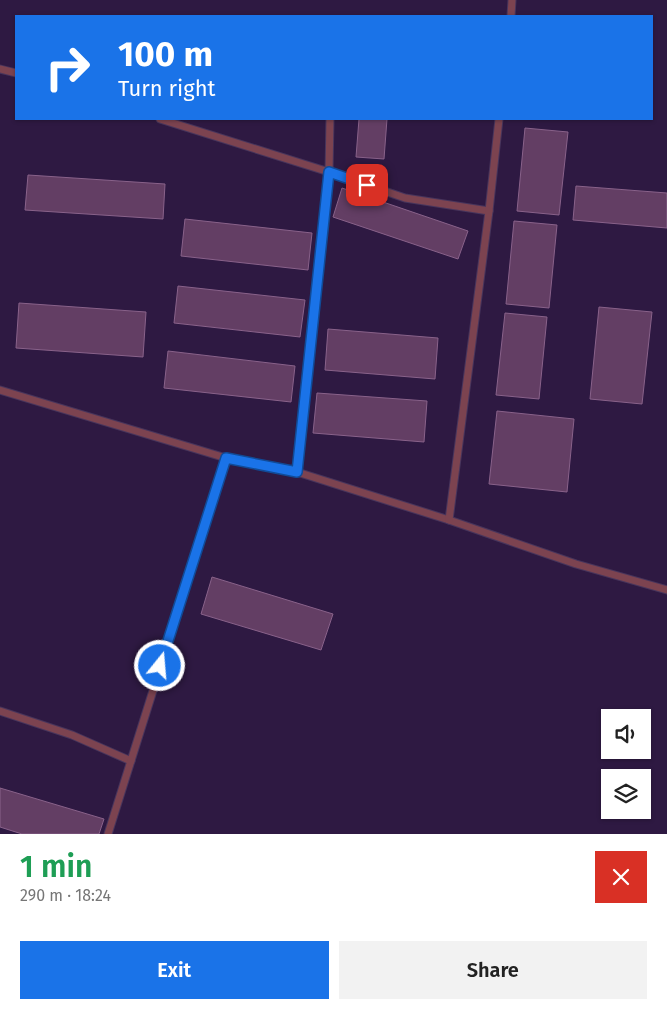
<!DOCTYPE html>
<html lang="en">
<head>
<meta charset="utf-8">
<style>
  body { margin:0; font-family:"Fira Sans",sans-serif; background:#f2f2f2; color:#222; height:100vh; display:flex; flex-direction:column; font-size:19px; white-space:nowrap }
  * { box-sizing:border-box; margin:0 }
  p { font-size:16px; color:#767676 }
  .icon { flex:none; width:28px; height:28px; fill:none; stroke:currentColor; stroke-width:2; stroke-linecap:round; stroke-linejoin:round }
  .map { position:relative; height:834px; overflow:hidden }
  .sheet { display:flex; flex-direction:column; background:#fff; flex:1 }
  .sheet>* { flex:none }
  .guide { position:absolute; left:15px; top:15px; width:638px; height:105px; border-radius:0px; box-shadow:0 1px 4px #0004; background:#1a73e8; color:#fff; overflow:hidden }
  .controls { position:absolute; left:601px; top:709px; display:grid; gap:10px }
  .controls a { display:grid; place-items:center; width:50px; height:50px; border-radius:0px; background:#fff; box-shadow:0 1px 4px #0004; font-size:25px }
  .pin { position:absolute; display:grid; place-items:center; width:42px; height:42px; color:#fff; margin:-21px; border-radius:10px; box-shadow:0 2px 8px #0006 }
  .me { position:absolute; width:55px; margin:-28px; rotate:17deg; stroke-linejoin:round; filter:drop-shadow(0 0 4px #0008) }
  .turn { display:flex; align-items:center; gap:18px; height:105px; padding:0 20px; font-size:22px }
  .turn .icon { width:65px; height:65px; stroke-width:2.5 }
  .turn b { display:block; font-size:35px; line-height:42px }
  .round { display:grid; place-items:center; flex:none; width:52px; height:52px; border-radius:0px; background:#f2f2f2 }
  .overview { display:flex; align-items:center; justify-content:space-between; height:85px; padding:0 20px }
  h1 { font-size:30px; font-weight:600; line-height:38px; color:#1e9e55 }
  .action { display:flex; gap:10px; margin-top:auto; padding:10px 20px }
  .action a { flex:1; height:58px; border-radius:0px; background:#1a73e8; color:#fff; font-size:20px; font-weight:600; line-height:58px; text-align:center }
  .action a+a { background:#f2f2f2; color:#222 }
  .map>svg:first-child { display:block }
  .building { fill:#633e64; stroke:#89628a }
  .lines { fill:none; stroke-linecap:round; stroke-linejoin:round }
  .service-casing { stroke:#48355c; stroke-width:9 }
  .service { stroke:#7c4350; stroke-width:7 }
  .route-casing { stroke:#114b97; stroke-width:12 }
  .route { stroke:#1a73e8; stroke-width:9 }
</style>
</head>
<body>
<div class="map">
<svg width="667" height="834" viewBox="0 0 667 834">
  <rect width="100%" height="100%" fill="#2e1942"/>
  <g class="building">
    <polygon points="359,119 387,119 384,159 356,157"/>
    <polygon points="525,128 568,132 559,215 517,211"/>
    <polygon points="28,175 165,184 163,219 25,210"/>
    <polygon points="576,186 667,193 667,228 573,220"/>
    <polygon points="342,188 468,231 458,259 333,217"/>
    <polygon points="185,219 312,233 308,270 181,256"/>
    <polygon points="514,221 557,225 549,308 506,304"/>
    <polygon points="178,286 305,300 300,337 174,323"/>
    <polygon points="19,303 146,312 143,357 16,348"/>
    <polygon points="599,307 652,312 642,404 590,399"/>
    <polygon points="505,313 547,317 539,399 496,395"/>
    <polygon points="328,329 438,338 435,379 325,370"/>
    <polygon points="168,351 295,366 291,402 164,388"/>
    <polygon points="317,393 427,401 424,442 313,433"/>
    <polygon points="497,411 574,419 567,492 489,484"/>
    <polygon points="212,577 333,614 321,650 201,614"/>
    <polygon points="0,788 104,819 99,834 22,834 0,827"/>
  </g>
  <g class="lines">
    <defs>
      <g id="service">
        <polyline points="511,16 512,0"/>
        <polyline points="0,69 16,73"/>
        <polyline points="160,119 329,172 405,198 489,211"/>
        <polyline points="0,390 226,458 297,472 449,520 576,564 667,590"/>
        <polyline points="297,472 329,172 330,119"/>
        <polyline points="449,520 489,211 499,119"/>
        <polyline points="0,711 72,735 131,761"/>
        <polyline points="108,834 226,458"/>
      </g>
    </defs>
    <use href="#service" class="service-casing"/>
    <use href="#service" class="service"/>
  </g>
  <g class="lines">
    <defs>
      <polyline id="route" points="160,666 226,458 297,472 329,172 367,185"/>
    </defs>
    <use href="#route" class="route-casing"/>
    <use href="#route" class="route"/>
  </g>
</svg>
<div class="controls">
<a><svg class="icon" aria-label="sound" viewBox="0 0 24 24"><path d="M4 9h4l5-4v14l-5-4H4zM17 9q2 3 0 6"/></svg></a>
<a><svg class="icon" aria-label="layers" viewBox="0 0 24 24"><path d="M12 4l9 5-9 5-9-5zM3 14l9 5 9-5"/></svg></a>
</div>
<div class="pin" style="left:367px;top:185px;background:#d93025"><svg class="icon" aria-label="arrive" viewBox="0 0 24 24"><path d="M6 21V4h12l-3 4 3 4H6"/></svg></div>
<svg class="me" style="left:160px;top:666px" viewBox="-20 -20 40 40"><circle r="17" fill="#1a73e8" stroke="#fff" stroke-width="3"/><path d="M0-11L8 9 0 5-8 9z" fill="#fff"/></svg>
<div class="guide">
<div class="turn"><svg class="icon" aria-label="right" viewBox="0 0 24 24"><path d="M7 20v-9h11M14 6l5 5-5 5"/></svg><div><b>100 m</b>Turn right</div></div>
</div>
</div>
<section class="sheet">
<div class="overview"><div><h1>1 min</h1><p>290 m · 18:24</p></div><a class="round" style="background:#d93025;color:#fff"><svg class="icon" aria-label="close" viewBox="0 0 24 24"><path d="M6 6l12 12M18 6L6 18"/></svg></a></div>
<div class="action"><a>Exit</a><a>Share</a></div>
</section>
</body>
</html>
